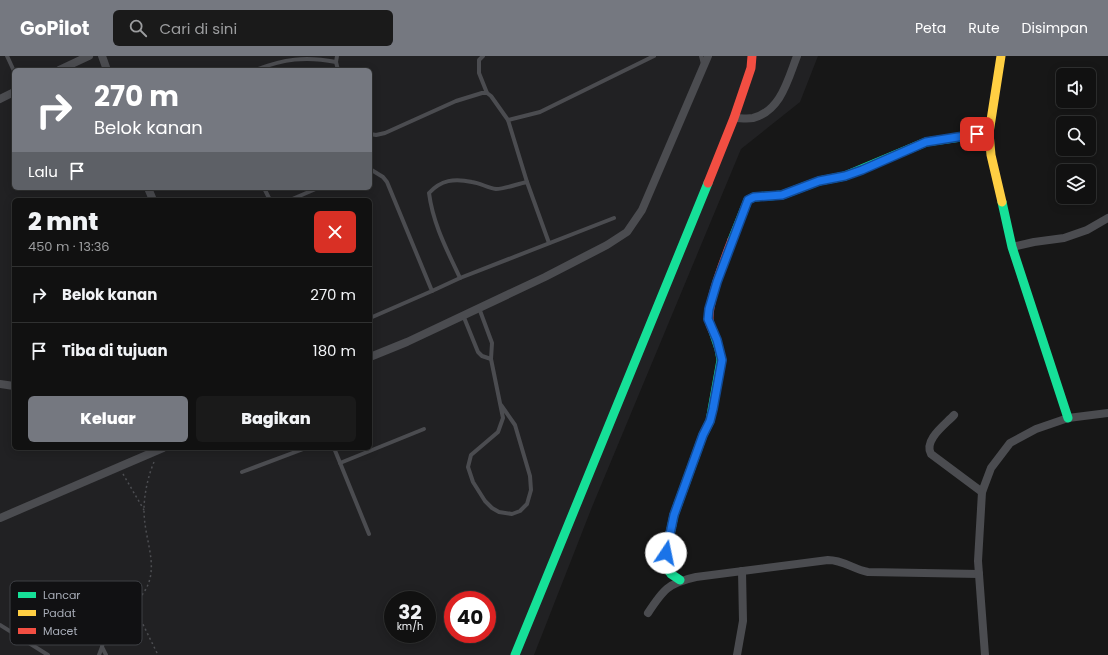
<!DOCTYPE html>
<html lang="id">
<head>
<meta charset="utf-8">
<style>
  body { margin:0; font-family:Poppins,sans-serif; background:#1a1a1a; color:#f1f3f6; height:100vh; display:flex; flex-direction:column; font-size:15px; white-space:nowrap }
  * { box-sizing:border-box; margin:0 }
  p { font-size:13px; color:#9c9d9f }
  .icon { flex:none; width:22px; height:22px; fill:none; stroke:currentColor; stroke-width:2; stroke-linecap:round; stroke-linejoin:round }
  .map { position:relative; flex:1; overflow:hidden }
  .panel { position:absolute; left:12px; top:142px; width:360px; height:252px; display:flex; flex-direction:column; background:#111; border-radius:6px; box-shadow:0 2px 10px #0003,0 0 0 1px #303131 }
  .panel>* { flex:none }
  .top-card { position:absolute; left:12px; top:12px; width:360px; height:122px; border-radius:6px; box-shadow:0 2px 10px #0003,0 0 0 1px #303131; background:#757880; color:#fff; overflow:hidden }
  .tools { position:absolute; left:1056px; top:12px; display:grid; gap:8px }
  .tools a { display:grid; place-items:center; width:40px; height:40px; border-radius:6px; background:#111; box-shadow:0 2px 10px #0003,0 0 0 1px #303131; font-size:20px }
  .speed { position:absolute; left:384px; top:535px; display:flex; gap:8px; font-size:20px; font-weight:700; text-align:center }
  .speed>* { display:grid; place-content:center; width:52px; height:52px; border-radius:50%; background:#111; box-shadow:0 2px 10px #0003,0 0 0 1px #303131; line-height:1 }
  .speed small { font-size:10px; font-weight:400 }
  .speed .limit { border:6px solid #d22; background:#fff; color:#111 }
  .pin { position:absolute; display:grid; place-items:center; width:34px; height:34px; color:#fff; margin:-17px; border-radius:8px; box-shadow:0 2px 6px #0006 }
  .me { position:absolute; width:44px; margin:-22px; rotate:11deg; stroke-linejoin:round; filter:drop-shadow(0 0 3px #0008) }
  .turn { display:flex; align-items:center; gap:14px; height:84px; padding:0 16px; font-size:18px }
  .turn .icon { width:52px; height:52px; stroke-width:2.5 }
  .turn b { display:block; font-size:28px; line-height:34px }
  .then { display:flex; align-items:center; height:38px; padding:0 16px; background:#0003; gap:8px; font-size:15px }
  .round { display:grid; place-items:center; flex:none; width:42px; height:42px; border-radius:6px; background:#1a1a1a }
  .headline { display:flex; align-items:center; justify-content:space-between; height:68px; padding:0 16px }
  h1 { font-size:24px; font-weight:800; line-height:30px }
  .action { display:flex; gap:8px; margin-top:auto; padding:8px 16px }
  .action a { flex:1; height:46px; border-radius:6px; background:#757880; color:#fff; font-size:16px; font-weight:800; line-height:46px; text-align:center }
  .action a+a { background:#1a1a1a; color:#f1f3f6 }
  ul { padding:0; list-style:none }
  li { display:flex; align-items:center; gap:12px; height:56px; padding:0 16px; border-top:1px solid #303131 }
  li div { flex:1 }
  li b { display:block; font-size:15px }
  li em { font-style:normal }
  header { display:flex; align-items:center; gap:24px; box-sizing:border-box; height:56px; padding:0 20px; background:#757880; color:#fff }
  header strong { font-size:19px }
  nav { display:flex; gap:22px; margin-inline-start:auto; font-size:14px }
  .search { width:280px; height:36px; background:#1a1a1a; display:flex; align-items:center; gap:10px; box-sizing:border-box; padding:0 14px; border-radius:6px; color:#9c9d9f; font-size:15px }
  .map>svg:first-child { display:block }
  .built { fill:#212123; fill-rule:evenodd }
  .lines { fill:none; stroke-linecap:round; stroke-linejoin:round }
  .path { stroke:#4d4e52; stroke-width:1.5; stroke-dasharray:2 3; stroke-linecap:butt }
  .lane { stroke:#4b4c50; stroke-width:4 }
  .street { stroke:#4b4c50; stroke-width:8 }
  .fast { stroke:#16e098; stroke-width:9 }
  .slow { stroke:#ffcf43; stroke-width:9 }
  .jam { stroke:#f24e42; stroke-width:9 }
  .route-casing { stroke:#114b97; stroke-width:10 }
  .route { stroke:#1a73e8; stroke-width:7 }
  .key { fill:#111113; stroke:#3e4045; stroke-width:1 }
  .key-label { font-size:11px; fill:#a8adb8 }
</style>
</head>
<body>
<header>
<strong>GoPilot</strong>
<div class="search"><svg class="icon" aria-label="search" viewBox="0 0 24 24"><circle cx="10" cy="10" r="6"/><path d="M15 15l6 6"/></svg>Cari di sini</div>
<nav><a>Peta</a><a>Rute</a><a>Disimpan</a></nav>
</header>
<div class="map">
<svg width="1108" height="599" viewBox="0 0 1108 599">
  <rect width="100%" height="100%" fill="#171717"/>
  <path class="built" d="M0,0H818L800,46L741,93L592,451L534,599H0ZM14,14H370V132H14ZM14,144H370V392H14ZM393,544H427V578H393ZM453,544H487V578H453Z"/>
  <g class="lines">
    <g class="path">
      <path d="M154,406C148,420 144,439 144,454C144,489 165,517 136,546V554L158,599"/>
      <polyline points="123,418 144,454"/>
    </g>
    <g class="lane">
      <polyline points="7,0 14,15"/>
      <polyline points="337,0 336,6 338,14"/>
      <polyline points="483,0 479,4 479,17 487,37"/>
      <polyline points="701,0 703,8"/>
      <path d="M255,14C284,3 305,0 336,6"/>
      <polyline points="508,64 527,126 549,187"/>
      <polyline points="370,78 376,79 385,77 456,45 482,37 487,37 491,40 508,64 540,56 654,0"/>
      <polyline points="370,113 383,121 387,126 432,235 370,262"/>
      <polyline points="264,132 270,144"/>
      <polyline points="290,144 318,132"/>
      <path d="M460,222C447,194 433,168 429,137C441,124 454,122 472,126C480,127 488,132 496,133C505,133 517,128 527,126"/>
      <polyline points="432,235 460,222 614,162"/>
      <polyline points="479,252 492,287 491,303 503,362 498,376 471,399 468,411 473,426 485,445 492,452 499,456 512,458 520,455 527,448 531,434 530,420 515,369 501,349"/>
      <polyline points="463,259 478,296 482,300 491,303"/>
      <polyline points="334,392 369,478"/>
      <polyline points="340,407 424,373"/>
      <polyline points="242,416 306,392"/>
      <polyline points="0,569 48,599"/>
      <polyline points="102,591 106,599"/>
      <polyline points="99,599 102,591 104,578 115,552"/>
    </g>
    <g class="street">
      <polyline points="102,0 107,14"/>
      <polyline points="59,14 89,0"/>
      <polyline points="0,43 14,36"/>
      <path d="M734,62C740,62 747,63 753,62C781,55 788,23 797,0"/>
      <polyline points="148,132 153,144"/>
      <polyline points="1012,191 1034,186 1064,182 1087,174 1108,162"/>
      <polyline points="370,301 407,286 545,221 607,189 627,176 642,154 708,0"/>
      <polyline points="0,328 14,330"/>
      <path d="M954,359C946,368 923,384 931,398L982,436"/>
      <polyline points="0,462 163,392"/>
      <path d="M648,557C663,534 668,527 696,521L828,504C843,504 853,513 868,516L979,518"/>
      <polyline points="737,599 743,565 742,515"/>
      <polyline points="985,599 978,505 982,436 991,412 1010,387 1036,373 1068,362 1108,357"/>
    </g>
    <g class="fast">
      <polyline points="1002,146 1012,191 1068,362"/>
      <polyline points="732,184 748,144 754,141 782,139 819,125 845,120 926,86 989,77"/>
      <polyline points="680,524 671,518 667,512 666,497 674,459 703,379 710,365 721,304 719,293 713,275"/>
      <polyline points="515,599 708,127"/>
    </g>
    <polyline class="slow" points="1001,0 989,77 991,99 1002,146"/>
    <g class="jam">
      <polyline points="708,127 734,62 751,12 752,0"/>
      <path d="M713,275C711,271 709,267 709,263C708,245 725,202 732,184"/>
    </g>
  </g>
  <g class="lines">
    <defs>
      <polyline id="route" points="666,497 674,459 703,379 710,365 713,353 722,304 717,284 708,263 709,253 717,226 748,144 754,141 782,139 819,125 845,120 862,114 926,86 977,78"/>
    </defs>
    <use href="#route" class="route-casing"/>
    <use href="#route" class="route"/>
  </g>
  <rect x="10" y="525" width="132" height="64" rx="6" class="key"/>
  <rect x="18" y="536" width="18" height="6" fill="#16e098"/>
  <rect x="18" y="554" width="18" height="6" fill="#ffcf43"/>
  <rect x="18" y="572" width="18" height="6" fill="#f24e42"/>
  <g class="key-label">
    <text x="43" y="543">Lancar</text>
    <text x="43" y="561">Padat</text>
    <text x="43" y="579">Macet</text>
  </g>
</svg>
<div class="tools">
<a><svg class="icon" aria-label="sound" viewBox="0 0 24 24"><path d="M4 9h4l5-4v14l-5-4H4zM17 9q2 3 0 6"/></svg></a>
<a><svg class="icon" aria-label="search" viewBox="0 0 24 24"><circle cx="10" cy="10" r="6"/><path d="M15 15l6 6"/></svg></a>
<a><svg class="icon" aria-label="layers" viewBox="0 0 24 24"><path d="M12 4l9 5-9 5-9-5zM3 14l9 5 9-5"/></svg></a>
</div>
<div class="speed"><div>32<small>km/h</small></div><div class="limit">40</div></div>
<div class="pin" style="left:977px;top:78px;background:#d93025"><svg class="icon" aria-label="arrive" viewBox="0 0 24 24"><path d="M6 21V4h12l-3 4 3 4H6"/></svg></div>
<svg class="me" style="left:666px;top:497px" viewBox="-20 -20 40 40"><circle r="19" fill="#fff"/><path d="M0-13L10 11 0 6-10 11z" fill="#1a73e8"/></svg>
<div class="top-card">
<div class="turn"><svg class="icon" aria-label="right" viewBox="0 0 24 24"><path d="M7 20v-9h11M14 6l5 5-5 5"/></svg><div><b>270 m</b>Belok kanan</div></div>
<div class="then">Lalu<svg class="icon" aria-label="arrive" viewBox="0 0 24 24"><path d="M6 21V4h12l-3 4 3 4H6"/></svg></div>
</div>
<section class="panel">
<div class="headline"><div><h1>2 mnt</h1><p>450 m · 13:36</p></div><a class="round" style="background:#d93025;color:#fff"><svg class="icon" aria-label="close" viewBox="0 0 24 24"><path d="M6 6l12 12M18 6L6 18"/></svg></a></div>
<ul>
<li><svg class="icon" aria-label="right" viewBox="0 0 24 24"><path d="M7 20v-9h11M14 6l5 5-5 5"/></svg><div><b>Belok kanan</b></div><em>270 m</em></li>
<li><svg class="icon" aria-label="arrive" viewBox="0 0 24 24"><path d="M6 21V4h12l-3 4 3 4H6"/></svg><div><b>Tiba di tujuan</b></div><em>180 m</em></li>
</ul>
<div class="action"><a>Keluar</a><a>Bagikan</a></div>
</section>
</div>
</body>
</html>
